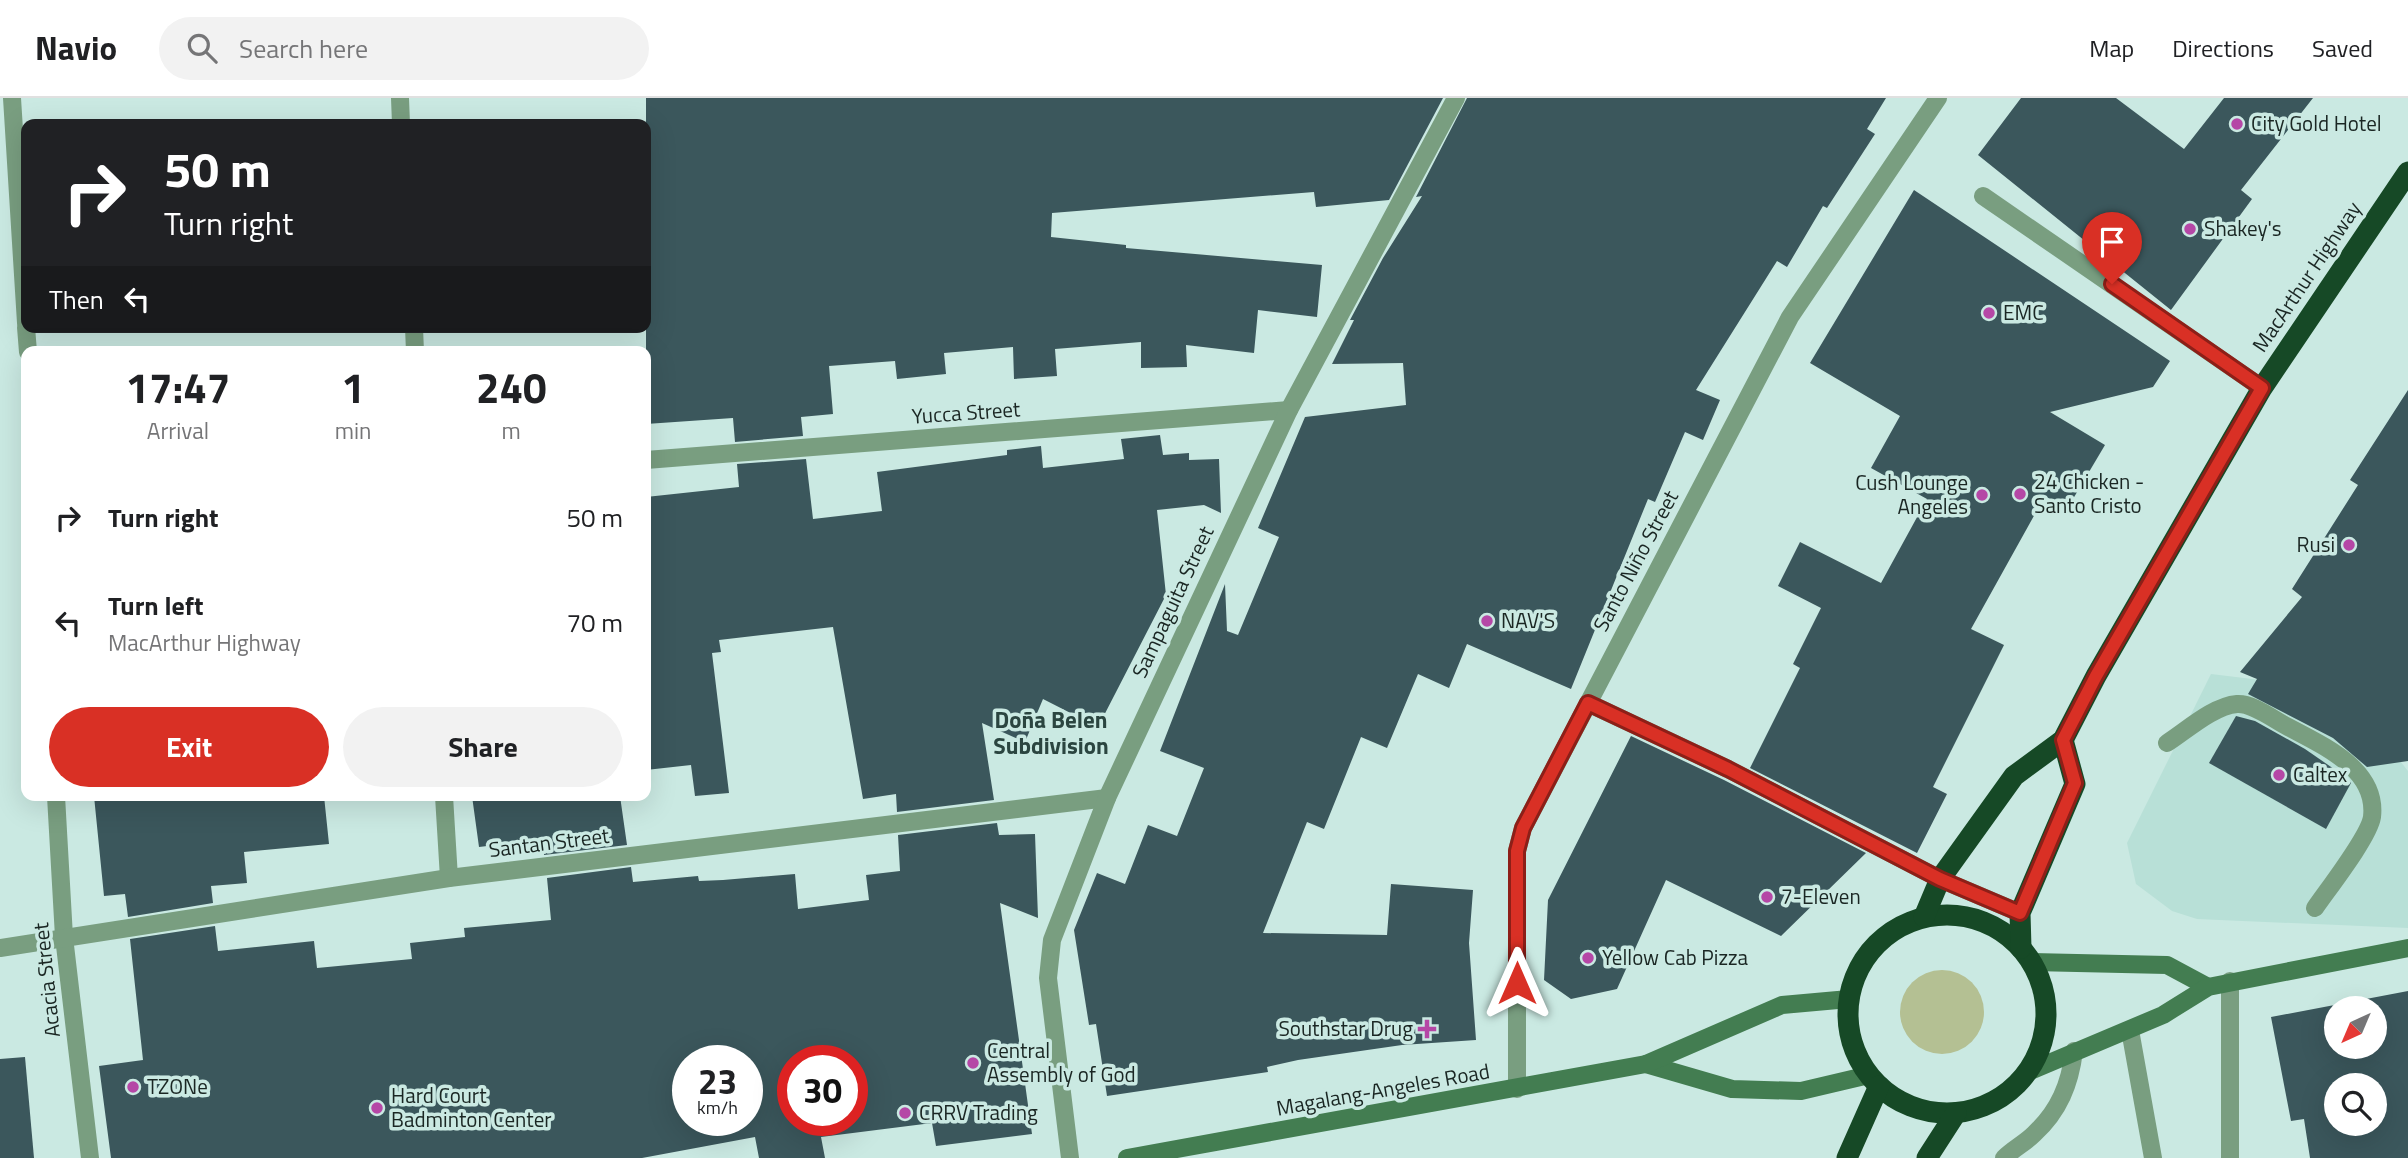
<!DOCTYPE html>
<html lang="en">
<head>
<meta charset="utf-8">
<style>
  body { margin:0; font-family:"Titillium Web",sans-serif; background:#f2f2f2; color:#202124; height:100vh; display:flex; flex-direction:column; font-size:26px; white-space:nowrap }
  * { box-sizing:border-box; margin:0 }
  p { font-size:23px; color:#757577 }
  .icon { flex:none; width:38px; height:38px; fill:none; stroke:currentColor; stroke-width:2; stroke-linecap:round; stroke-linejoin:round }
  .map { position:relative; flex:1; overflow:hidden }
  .side { position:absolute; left:21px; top:248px; width:630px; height:455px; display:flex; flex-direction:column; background:#fff; border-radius:14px; box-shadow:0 7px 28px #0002 }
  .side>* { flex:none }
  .banner { position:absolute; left:21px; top:21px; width:630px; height:214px; border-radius:14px; box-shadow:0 7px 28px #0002; background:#202124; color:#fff; overflow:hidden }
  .needle { width:46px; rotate:224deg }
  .tools { position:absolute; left:2324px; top:898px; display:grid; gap:14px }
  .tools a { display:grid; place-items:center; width:63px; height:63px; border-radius:50%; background:#fff; box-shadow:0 7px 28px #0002; font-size:35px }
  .speed { position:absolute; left:672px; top:947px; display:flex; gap:14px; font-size:35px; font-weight:700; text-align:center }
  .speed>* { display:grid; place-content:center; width:91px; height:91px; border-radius:50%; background:#fff; box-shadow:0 7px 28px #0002; line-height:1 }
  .speed small { font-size:18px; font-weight:400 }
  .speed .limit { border:10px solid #d22; background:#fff; color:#111 }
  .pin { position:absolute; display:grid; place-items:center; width:60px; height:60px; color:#fff; margin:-72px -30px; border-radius:50% 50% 50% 0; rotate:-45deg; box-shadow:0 0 7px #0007 }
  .pin .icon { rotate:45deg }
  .me { position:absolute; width:77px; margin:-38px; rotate:0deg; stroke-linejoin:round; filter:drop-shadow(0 0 5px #0008) }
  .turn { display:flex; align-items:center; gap:24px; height:147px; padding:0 28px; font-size:32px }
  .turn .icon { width:91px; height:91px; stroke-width:2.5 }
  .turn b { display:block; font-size:49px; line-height:60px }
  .then { display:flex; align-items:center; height:66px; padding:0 28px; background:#0003; gap:14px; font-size:26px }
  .eta { display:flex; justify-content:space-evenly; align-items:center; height:119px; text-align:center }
  .eta b { font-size:42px; font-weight:700; line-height:49px }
  .button { display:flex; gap:14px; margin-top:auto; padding:14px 28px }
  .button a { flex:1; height:80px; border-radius:42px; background:#d93025; color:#fff; font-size:28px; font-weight:700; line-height:80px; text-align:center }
  .button a+a { background:#f2f2f2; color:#202124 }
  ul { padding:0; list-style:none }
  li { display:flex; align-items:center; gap:21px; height:105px; padding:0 28px }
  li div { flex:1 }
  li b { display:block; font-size:26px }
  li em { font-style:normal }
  header { display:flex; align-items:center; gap:42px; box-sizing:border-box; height:98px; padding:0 35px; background:#fff; border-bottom:2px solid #e0e0e0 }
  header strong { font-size:33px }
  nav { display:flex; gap:38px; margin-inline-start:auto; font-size:24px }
  .search { width:490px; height:63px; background:#f2f2f2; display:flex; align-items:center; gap:18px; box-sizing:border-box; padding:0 24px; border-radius:38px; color:#757577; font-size:26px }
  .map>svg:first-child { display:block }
  .built { fill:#b8e0d7 }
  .green { fill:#b4c093 }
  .building { fill:#3b575c; fill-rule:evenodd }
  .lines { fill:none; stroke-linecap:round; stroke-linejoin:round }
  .lane { stroke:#799e80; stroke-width:18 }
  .street { stroke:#799e80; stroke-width:18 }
  .secondary { stroke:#437d51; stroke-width:18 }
  .highway { stroke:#164926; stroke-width:21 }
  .route-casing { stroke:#8d1f18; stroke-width:18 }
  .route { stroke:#d93025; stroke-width:12 }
  .poi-dot { fill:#b547a6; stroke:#cae9e2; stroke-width:2.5 }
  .labels { text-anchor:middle; stroke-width:7; stroke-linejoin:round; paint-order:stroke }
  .poi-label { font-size:21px; fill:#1a2623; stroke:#cae9e2; text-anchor:start }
  .street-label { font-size:21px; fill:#1a2623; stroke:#cae9e2 }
  .neighbourhood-label { font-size:23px; font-weight:bold; fill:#2b4540; stroke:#cae9e2 }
</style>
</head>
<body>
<header>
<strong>Navio</strong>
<div class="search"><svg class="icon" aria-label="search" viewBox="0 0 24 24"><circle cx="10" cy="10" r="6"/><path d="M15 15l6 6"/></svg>Search here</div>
<nav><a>Map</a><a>Directions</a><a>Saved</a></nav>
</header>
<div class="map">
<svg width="2408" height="1060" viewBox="0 0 2408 1060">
  <rect width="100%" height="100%" fill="#cae9e2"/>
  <polygon class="built" points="2211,576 2277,584 2351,601 2408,673 2408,830 2197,821 2172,813 2136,786 2127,745"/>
  <circle class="green" cx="1942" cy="914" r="42"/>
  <g class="building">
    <polygon points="646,0 1443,0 1389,102 1316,109 1314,94 1052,115 1051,139 1126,147 1126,150 1322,167 1317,219 1258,212 1254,255 1186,247 1187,269 1141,270 1141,244 1055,251 1057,278 1014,281 1013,249 944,255 946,276 897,281 895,263 829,268 833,316 801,319 803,338 735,344 733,320 646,326"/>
    <polygon points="1467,0 1886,0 1867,31 1875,36 1827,110 1823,108 1787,169 1777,163 1696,292 1720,302 1703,342 1685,334 1655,404 1648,401 1571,591 1467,546 1449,590 1418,576 1387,650 1361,639 1324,731 1307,724 1263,835 1387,837 1391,786 1473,792 1469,845 1476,942 1402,947 1298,962 1267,969 1268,974 1107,998 1096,926 1089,927 1074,832 1097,775 1125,786 1148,727 1177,738 1204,670 1160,653 1225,486 1227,533 1238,537 1279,439 1258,430 1305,319 1406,307 1403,265 1332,266 1354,222 1350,222 1383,160 1422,98 1416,99"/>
    <polygon points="2021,0 2116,0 2184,51 2224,0 2313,0 2241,92 2252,101 2171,212 1978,57"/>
    <polygon points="1914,92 2170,263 2153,289 2050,314 2105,347 2067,411 2045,398 1971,531 2004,547 1933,689 1947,696 1917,755 1750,670 1800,570 1793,566 1821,510 1778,488 1800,444 1881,485 1927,401 1871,370 1900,318 1810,265"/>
    <polygon points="2408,292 2408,663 2367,669 2333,640 2248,596 2257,581 2240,574 2302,499 2292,491 2358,387 2350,382"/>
    <polygon points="1160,337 1163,357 1189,355 1189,362 1219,361 1221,415 1204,407 1157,412 1166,497 1098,629 1043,601 1025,644 982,625 994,702 897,714 896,696 863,701 833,529 719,542 721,554 712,555 729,695 695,698 691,667 646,672 646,399 739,389 737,366 806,361 813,421 882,413 877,374 1007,357 1007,352 1041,348 1043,370 1124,361 1121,341"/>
    <polygon points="2236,618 2255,623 2305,651 2347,680 2351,685 2326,731 2209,665"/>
    <polygon points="1631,638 1724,682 1866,755 1781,838 1666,782 1617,891 1571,901 1544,882 1548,802"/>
    <polygon points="94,698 324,698 329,746 244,754 247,785 211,788 213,805 128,819 125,796 104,798"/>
    <polygon points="472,698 620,698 627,747 544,757 543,741 479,749"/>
    <path d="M997,725L999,737L1035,736L1038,820L1000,805L1032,1036L936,1048L932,1025L821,1039L825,1060H759L755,1039L642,1060H111L99,968L143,962L130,841L215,828L218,853L314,843L317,870L412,861L410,845L465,839L464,830L551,822L547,780L631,769L633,784L698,778L699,783L723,782L795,776L798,811L869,802L866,777L900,773L898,737ZM688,962H747V1022H688ZM793,962H852V1022H793Z"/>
    <path d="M2408,893V1060H2310L2304,1021L2291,1023L2271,919ZM2336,910H2375V948H2336ZM2336,987H2375V1026H2336Z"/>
    <polygon points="25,959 34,1060 0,1060 0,961"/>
  </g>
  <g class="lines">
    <g class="lane">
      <polyline points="1983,98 2262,290"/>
      <polyline points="1588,605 1728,671 1940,781 2020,815"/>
      <path d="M2167,645C2186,633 2213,608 2237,606C2251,605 2269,618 2281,625C2316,645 2378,668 2372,719C2369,739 2328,791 2315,810"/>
      <polyline points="2130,932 2153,1060"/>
      <path d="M2004,1060C2013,1051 2025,1045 2034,1036C2059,1013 2070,986 2074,953"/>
    </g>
    <g class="street">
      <polyline points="12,0 26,225"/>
      <polyline points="400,0 401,26"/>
      <polyline points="26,229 28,254"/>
      <polyline points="414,229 415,254"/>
      <polyline points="646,362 1289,312"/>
      <polyline points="56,698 64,839 90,1060"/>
      <polyline points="444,698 449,780"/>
      <polyline points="0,850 449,780 1107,700"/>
      <polyline points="1517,991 1517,753 1523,730 1790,219 1938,0"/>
      <polyline points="1070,1060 1048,880 1052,842 1107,700 1289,312 1456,0"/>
      <polyline points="2230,1060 2230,883"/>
    </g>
    <g class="secondary">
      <polyline points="2031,864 2167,867 2208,889"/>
      <polyline points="1646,966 1732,991 1801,993 1869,977"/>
      <polyline points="2028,974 2163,917 2208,889 2408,850"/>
      <polyline points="1127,1060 1646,966 1782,907 1849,901"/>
    </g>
    <g class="highway">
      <circle cx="1947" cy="916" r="99"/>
      <polyline points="1924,819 1940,781 2014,678 2063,642 2096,578 2262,290 2408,74"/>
      <polyline points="2021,850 2020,815 2075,686 2063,642"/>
      <polyline points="1847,1060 1879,988"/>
      <polyline points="1927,1060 1956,1015"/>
    </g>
  </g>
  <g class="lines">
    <defs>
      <polyline id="route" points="1517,885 1517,753 1523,730 1588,605 1728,671 1940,781 2020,815 2075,685 2063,642 2096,578 2262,290 2112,186"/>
    </defs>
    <use href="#route" class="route-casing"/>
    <use href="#route" class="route"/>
  </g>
  <g class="poi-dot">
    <circle cx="2237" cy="26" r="7"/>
    <circle cx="2190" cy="131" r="7"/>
    <circle cx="1989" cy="215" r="7"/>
    <circle cx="2020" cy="396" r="7"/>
    <circle cx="1982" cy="397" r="7"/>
    <circle cx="2349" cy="447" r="7"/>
    <circle cx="1487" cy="523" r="7"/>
    <circle cx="2279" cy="677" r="7"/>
    <circle cx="1767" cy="799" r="7"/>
    <circle cx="1588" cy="860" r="7"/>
    <path d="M1423.5 920.5h7v7h7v7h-7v7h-7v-7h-7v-7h7z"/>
    <circle cx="973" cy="965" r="7"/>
    <circle cx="133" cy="989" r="7"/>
    <circle cx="377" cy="1010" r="7"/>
    <circle cx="905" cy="1015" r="7"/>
  </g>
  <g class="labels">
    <g class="poi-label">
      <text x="2251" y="33">City Gold Hotel</text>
      <text x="2204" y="138">Shakey's</text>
      <text x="2003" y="222">EMC</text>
      <text x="2034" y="391">24 Chicken -<tspan x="2034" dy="24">Santo Cristo</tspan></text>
      <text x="1968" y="392" text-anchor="end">Cush Lounge<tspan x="1968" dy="24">Angeles</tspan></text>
      <text x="2335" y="454" text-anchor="end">Rusi</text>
      <text x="1501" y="530">NAV'S</text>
      <text x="2293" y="684">Caltex</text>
      <text x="1781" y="806">7-Eleven</text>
      <text x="1602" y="867">Yellow Cab Pizza</text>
      <text x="1413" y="938" text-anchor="end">Southstar Drug</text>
      <text x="987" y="960">Central<tspan x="987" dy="24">Assembly of God</tspan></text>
      <text x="147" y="996">TZONe</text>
      <text x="391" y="1005">Hard Court<tspan x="391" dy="24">Badminton Center</tspan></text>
      <text x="919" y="1022">CRRV Trading</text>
    </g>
    <g class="street-label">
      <text transform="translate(2307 179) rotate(-56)" y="7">MacArthur Highway</text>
      <text transform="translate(966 315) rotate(-4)" y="7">Yucca Street</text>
      <text transform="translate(1636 463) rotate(-62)" y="7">Santo Niño Street</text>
      <text transform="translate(1173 504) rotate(-65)" y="7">Sampaguita Street</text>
      <text transform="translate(549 745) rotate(-7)" y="7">Santan Street</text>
      <text transform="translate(47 882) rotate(-96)" y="7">Acacia Street</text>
      <text transform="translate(1383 992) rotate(-10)" y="7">Magalang-Angeles Road</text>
    </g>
    <g class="neighbourhood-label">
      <text x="1051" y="630">Doña Belen<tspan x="1051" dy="26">Subdivision</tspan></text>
    </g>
  </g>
</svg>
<div class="tools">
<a><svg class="needle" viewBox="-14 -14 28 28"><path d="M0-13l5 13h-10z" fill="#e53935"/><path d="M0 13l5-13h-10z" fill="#757577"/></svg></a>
<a><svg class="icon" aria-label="search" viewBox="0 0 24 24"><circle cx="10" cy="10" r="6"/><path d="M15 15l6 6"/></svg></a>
</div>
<div class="speed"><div>23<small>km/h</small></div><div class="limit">30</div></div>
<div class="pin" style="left:2112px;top:186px;background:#d93025"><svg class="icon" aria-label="arrive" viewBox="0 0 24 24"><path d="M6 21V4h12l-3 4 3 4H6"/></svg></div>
<svg class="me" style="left:1517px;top:885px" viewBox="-20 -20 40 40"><path d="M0-17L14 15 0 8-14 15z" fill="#d93025" stroke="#fff" stroke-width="4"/></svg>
<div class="banner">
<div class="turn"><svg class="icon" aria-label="right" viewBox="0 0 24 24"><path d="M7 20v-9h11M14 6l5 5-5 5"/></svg><div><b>50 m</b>Turn right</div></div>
<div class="then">Then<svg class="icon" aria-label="left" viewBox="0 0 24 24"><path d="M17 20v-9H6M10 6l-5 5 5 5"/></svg></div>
</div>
<section class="side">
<div class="eta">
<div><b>17:47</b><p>Arrival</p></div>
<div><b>1</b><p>min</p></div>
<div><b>240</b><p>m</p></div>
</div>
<ul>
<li><svg class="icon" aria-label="right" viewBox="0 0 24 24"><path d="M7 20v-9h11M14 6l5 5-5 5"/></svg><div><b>Turn right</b></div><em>50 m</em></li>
<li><svg class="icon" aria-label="left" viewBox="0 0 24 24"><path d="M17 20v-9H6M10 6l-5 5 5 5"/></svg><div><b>Turn left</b><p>MacArthur Highway</p></div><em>70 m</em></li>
</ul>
<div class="button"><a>Exit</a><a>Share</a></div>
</section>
</div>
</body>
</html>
